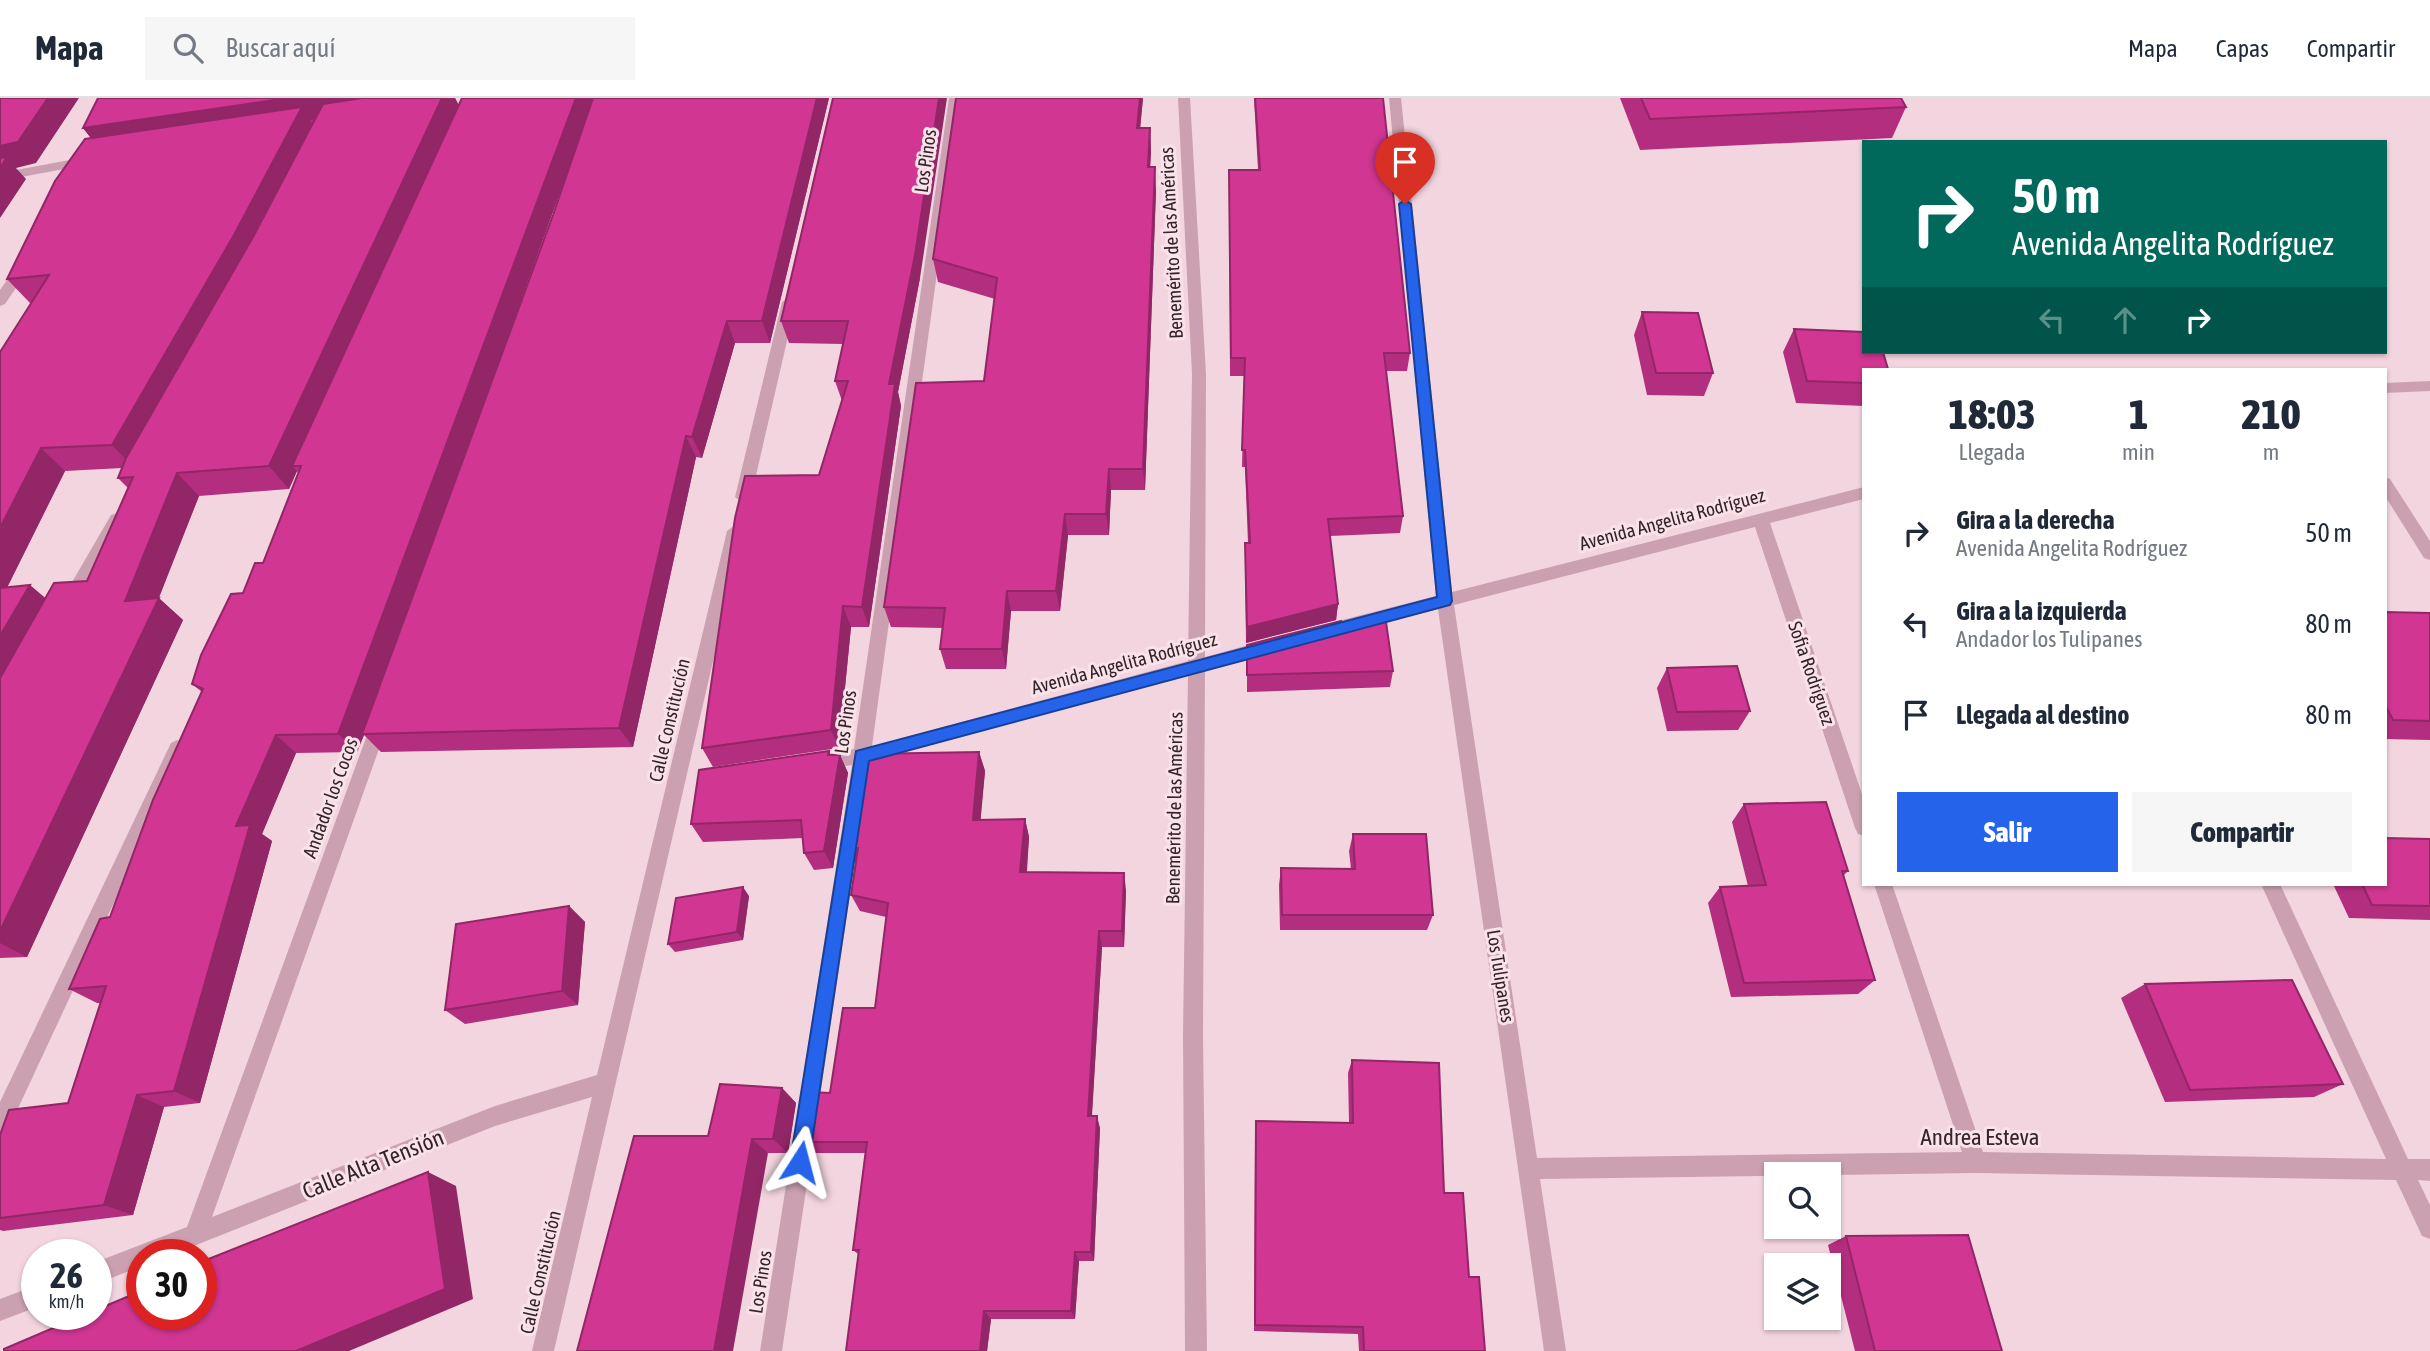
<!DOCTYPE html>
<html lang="es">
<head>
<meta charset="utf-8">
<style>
  body { margin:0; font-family:"Asap Condensed",sans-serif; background:#f6f6f7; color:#1f2937; height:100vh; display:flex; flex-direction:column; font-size:26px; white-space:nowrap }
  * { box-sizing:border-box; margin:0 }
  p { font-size:23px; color:#747a83 }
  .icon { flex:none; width:38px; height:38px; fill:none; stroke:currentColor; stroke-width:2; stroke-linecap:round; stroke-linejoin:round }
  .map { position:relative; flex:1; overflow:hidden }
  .side { position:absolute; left:1862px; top:270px; width:525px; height:518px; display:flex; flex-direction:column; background:#fff; border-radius:0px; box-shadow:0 2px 5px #0004 }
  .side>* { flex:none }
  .banner { position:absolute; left:1862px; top:42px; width:525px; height:214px; border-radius:0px; box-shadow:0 2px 5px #0004; background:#00695c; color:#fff; overflow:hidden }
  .buttons { position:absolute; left:1764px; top:1064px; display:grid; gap:14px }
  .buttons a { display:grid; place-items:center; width:77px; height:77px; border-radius:0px; background:#fff; box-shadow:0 2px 5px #0004; font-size:35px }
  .speed { position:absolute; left:21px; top:1141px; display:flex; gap:14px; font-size:35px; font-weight:700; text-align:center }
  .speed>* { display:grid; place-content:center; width:91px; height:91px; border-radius:50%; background:#fff; box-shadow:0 2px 5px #0004; line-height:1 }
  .speed small { font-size:18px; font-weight:400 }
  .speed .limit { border:10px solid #d22; background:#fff; color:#111 }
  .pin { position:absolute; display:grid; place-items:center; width:60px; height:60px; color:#fff; margin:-72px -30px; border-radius:50% 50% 50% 0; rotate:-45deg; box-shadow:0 0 7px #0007 }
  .pin .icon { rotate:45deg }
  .me { position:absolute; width:77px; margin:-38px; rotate:9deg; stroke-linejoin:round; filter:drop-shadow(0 0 5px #0008) }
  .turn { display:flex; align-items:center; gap:24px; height:147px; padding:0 35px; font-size:32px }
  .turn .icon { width:91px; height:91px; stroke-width:2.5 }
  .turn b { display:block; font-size:49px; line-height:60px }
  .lanes { display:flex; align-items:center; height:66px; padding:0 35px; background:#0003; justify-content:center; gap:35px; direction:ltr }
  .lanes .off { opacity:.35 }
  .eta { display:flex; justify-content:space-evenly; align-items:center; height:119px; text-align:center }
  .eta b { font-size:42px; font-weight:800; line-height:49px }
  .primary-button { display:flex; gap:14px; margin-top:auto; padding:14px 35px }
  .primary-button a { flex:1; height:80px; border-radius:0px; background:#2563eb; color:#fff; font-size:28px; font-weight:800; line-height:80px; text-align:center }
  .primary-button a+a { background:#f6f6f7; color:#1f2937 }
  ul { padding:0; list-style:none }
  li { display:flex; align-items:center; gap:21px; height:91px; padding:0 35px }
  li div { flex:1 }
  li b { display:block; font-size:26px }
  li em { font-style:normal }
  header { display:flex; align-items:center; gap:42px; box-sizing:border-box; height:98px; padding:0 35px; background:#fff; border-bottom:2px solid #e0e1e3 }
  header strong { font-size:33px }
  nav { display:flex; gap:38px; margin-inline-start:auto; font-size:24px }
  .search { width:490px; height:63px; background:#f6f6f7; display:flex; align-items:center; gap:18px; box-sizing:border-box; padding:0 24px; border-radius:0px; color:#747a83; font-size:26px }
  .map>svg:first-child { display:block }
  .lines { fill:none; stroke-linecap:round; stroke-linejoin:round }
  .street { fill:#cba1b1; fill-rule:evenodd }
  .wall { fill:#b32e7e; fill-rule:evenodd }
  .shaded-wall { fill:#922666 }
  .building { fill:#d03692; stroke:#922666; stroke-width:2 }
  .route { fill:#2563eb; stroke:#184099; stroke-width:2 }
  .labels { text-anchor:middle; stroke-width:6; stroke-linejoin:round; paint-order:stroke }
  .street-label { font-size:19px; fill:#35242d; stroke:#fae2e9 }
  .near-street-label { font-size:23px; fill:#35242d; stroke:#fae2e9 }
</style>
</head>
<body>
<header>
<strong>Mapa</strong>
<div class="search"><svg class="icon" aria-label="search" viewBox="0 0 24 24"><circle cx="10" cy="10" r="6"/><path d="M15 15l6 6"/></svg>Buscar aquí</div>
<nav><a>Mapa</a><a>Capas</a><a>Compartir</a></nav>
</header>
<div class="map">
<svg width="2430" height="1253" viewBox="0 0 2430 1253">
  <rect width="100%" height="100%" fill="#f3d5df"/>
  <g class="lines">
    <g class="street">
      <polygon points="949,0 961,0 872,648 1188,563 1192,276 1178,0 1190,0 1206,276 1205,559 1267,542 1273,544 1275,549 1273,554 1267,556 1205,573 1203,937 1207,1253 1185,1253 1183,937 1188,577 870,663 782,1253 760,1253 852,667 820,672 814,669 811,664 814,659 854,651"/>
      <polygon points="1389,0 1401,0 1452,494 1864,389 1864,401 1770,425 1864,702 1864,738 1858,736 1855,730 1755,429 1454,507 1537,1060 1962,1054 1874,786 1892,786 1983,1054 2386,1061 2261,786 2280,786 2408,1061 2430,1061 2430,1083 2418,1082 2430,1107 2430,1141 2422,1138 2396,1082 1976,1075 1540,1081 1566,1253 1544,1253 1438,511 1338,537 1332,535 1330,530 1332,525 1338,523 1436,498"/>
      <polygon points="91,58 96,59 96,65 0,83 0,75"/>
      <polygon points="24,163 31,168 5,206 0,208 0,192 19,165"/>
      <polygon points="789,199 796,204 751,399 743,405 735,399 782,204"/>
      <polygon points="2430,283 2430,293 2385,295 2385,285"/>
      <polygon points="2385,379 2390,381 2430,443 2430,462 2424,460 2385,398"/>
      <polygon points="117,415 125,421 76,508 64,508 62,503 64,498 111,417"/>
      <polygon points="735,427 743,433 554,1253 532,1253 592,999 495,1028 171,1157 142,1157 142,1168 96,1186 96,1164 187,1129 374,618 380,616 386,618 389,623 212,1119 495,1008 597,977 727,433"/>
      <polygon points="177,642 183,645 186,650 7,1034 0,1037 0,1004 171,645"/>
      <polygon points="37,1187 37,1209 0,1223 0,1201"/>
    </g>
  </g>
  <g class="wall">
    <path d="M98,0H455L458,7L829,0L770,245H735L702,360L696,359L633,649L381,654L364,637L357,654L296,655L262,736L272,743L200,1005L164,1009L133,1117L3,1133L0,1132V1037L68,1005L100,905H97L69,891L110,819L202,594L192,586L243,495L263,465L298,375L297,373L289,391L199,398L158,500L183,522L27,859L0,860V254L31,205H30L7,181L91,40L83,30ZM574,56L553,117L459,373ZM122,370L118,380L128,390L87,483L45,500L7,489L65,373Z"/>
    <polygon points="1143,0 1140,30 1150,30 1151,53 1150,69 1156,92 1145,392 1111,392 1109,437 1068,437 1060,513 1011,513 1006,571 946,571 940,551 942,530 891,529 884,509 984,283 995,201 938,184 933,161"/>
    <polygon points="1254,0 1383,0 1410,255 1407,273 1386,273 1403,418 1400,435 1330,438 1338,506 1336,522 1246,545 1245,461 1245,445 1248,445 1245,369 1242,369 1244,278 1230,278 1229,72 1258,72"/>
    <polygon points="1620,0 1901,0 1906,9 1892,40 1640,52"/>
    <polygon points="920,180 898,294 901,308 869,529 851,529 839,650 713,669 702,650 819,377 842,303 835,283 843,246 789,245 781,223"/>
    <polygon points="1642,214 1713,275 1704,298 1647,297 1634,237"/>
    <polygon points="1794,231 1864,271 1864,308 1796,305 1783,254"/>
    <polygon points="2385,514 2430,515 2430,642 2385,641"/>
    <polygon points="1341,526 1393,573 1390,589 1247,594 1247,547"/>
    <polygon points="1667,570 1750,613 1738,632 1667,633 1657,590"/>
    <polygon points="829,653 830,657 840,657 848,675 833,770 814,772 804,755 803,740 703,744 691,726"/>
    <polygon points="979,654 985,673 980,722 1025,721 1029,739 1027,774 1126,792 1124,849 1102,849 1092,1018 1100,1030 1094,1163 1079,1163 1075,1221 991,1221 987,1253 846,1253 858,1156 853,1152 865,1055 814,1055 803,1044 875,910 886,819 860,813 851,797 856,767 848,751"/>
    <polygon points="1744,706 1848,773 1843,778 1875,882 1858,896 1731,899 1708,805 1720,789 1748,788 1732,724"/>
    <polygon points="1353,736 1433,817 1427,832 1280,832 1279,787 1281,770 1351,771 1349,753"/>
    <polygon points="2430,741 2430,822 2349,820 2333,786 2385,786"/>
    <polygon points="749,798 743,842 675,854 668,846"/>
    <polygon points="569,808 585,824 578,907 465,926 445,912"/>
    <polygon points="2145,886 2343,986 2314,999 2165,1004 2121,900"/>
    <polygon points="1352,962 1444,1095 1469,1179 1485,1253 1359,1253 1358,1236 1254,1233 1255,1035 1256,1023 1349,1025 1348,975"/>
    <polygon points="782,990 796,1005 788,1055 768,1055 708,1038"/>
    <polygon points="1846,1138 2002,1253 1855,1253 1828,1147"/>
  </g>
  <g class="shaded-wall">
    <polygon points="48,0 79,0 36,65 16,70 26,81 0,120 0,48"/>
    <polygon points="288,0 455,0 461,11 292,368 297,373 289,391 269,368 441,2 310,22 317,33 134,370 112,347 101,53 83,30"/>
    <polygon points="576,0 594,0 364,636 362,636 364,637 357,654 338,636"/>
    <polygon points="817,0 829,0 770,245 762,223"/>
    <polygon points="939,0 947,0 920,180 898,294 901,308 869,529 862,509 889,286"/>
    <polygon points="1140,0 1143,0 1138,53 1137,30"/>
    <polygon points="1150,30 1151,53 1149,92 1148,69"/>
    <polygon points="1155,69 1156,92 1145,392 1143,371"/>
    <polygon points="727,223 735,245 702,360 692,339"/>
    <polygon points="686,338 696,359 633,649 619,630"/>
    <polygon points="41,350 65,373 0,504 0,430"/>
    <polygon points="1109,371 1111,392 1109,437 1106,416"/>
    <polygon points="177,375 199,398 155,510 159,500 183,522 27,859 0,845 0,833 125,503"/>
    <polygon points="1065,416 1068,437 1060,513 1056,493"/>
    <polygon points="30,487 56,509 0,608 0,538"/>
    <polygon points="1007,493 1011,513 1006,571 1002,551"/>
    <polygon points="1338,506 1336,522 1246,545 1247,529"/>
    <polygon points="843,508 851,529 839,650 831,632"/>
    <polygon points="276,637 296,655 262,736 272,743 200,1005 174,993 236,728"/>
    <polygon points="829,653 837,671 840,657 848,675 833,770 824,753"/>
    <polygon points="979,654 985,673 979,740 973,722"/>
    <polygon points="1025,721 1029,739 1025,791 1020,774"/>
    <polygon points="1124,775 1126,792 1124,849 1122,833"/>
    <polygon points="743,789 749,798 743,842 737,834"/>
    <polygon points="569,808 585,824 578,907 562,893"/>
    <polygon points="1099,833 1102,849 1091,1030 1088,1018"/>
    <polygon points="782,990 796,1005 788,1055 773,1041"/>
    <polygon points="137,997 164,1009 133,1117 104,1107"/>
    <polygon points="1097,1018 1100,1030 1094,1163 1091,1154"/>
    <polygon points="752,1041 768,1055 733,1253 714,1253"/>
    <polygon points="428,1074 456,1088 473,1201 349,1253 296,1253"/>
    <polygon points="1075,1154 1079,1163 1075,1221 1071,1213"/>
    <polygon points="984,1213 991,1221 987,1253 980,1253"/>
  </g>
  <g class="building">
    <polygon points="0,0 48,0 18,44 0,48"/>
    <polygon points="98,0 288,0 83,30"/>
    <polygon points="362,0 442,0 269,368 177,375 125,503 159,500 0,833 0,580 54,485 87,483 133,379 118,380 126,360 253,139 323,6"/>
    <polygon points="462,0 576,0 338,636 276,637 236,728 250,727 174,993 137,997 104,1107 0,1120 0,1037 9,1012 68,1005 106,888 69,891 100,821 110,819 153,702 203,591 192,586 201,557 231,496 243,495 255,465 263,465 301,368 292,368"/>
    <polygon points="593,0 817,0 762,223 727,223 692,339 686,338 619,630 362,636 553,117"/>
    <polygon points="833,0 939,0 915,157 889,286 895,286 862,509 843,508 831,632 702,650 735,420 745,378 819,377 848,283 835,283 848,223 781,223"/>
    <polygon points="956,0 1140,0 1137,30 1150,30 1148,69 1155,69 1143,371 1109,371 1106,416 1065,416 1056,493 1007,493 1002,551 940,551 945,510 884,509 916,285 984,283 997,180 933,161"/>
    <polygon points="1255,0 1383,0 1410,255 1384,255 1403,418 1328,421 1338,506 1247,529 1245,445 1250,445 1245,352 1242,352 1245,260 1231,260 1229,72 1260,72"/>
    <polygon points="1641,0 1901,0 1906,9 1650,21"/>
    <polygon points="302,9 234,137 112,347 41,350 0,430 0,254 49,177 7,181 55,83 85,41"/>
    <polygon points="7,59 0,70 0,60"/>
    <polygon points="1642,214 1698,215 1713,275 1656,275"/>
    <polygon points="1794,231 1864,234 1864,254 1883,254 1888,271 1864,271 1864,285 1807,283"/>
    <polygon points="30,487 0,538 0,490"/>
    <polygon points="2385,514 2430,515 2430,623 2393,622 2385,607"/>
    <polygon points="1341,523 1341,526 1386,524 1393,573 1247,577 1247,547"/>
    <polygon points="1737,568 1750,613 1677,614 1667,570"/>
    <polygon points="829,653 828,657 840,657 824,753 804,755 801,722 691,726 699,672"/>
    <polygon points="979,654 973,722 1025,721 1020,774 1124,775 1122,833 1099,833 1088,1018 1097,1018 1091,1154 1075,1154 1071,1213 984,1213 980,1253 846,1253 859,1152 853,1152 867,1044 803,1044 811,994 830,995 843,910 875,910 888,805 851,797 858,750 848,751 863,656"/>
    <polygon points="1826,704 1848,773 1842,773 1875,882 1744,885 1720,789 1766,787 1744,706"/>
    <polygon points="1353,736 1426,736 1433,817 1282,817 1281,770 1355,771"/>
    <polygon points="2385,740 2430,741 2430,808 2372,807 2362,786 2385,786"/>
    <polygon points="743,789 737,834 668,846 676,800"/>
    <polygon points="569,808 562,893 445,912 456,826"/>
    <polygon points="2292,882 2343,986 2190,992 2145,886"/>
    <polygon points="1352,962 1439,965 1444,1095 1463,1095 1469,1179 1479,1179 1485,1253 1364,1253 1363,1229 1255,1227 1256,1023 1353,1025"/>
    <polygon points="720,986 782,990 773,1041 752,1041 714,1253 577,1253 634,1038 708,1038"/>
    <polygon points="428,1074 445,1191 296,1253 4,1253 4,1251 86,1216 96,1216 96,1212 141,1193 142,1188 142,1216 201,1216 201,1164"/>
    <polygon points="1968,1137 2002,1253 1875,1253 1846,1138"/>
  </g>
  <polygon class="route" points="1405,102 1411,106 1452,503 1450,507 869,663 809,1064 807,1070 800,1073 793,1070 790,1064 856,653 1437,499 1399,106"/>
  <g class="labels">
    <g class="street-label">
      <text transform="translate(925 63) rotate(-82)" y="7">Los Pinos</text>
      <text transform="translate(1171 145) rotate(-93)" y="7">Benemérito de las Américas</text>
      <text transform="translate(1672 421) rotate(-15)" y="7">Avenida Angelita Rodríguez</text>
      <text transform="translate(1124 565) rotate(-15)" y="7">Avenida Angelita Rodríguez</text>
      <text transform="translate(1812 575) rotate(71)" y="7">Sofia Rodríguez</text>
      <text transform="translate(669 622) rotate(-77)" y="7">Calle Constitución</text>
      <text transform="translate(845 624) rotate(-82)" y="7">Los Pinos</text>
      <text transform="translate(330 700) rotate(-70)" y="7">Andador los Cocos</text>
      <text transform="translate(1174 710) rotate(-89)" y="7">Benemérito de las Américas</text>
      <text transform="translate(1501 878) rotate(81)" y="7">Los Tulipanes</text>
      <text transform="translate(540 1174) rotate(-77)" y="7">Calle Constitución</text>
      <text transform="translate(760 1184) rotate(-81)" y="7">Los Pinos</text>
    </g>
    <g class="near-street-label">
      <text x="1980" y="1047">Andrea Esteva</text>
      <text transform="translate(373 1066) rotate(-22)" y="8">Calle Alta Tensión</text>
    </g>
  </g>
</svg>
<div class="buttons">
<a><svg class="icon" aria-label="search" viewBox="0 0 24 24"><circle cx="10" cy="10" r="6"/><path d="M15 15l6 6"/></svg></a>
<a><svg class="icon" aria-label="layers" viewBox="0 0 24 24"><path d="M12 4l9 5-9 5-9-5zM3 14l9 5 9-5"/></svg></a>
</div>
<div class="speed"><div>26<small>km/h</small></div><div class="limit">30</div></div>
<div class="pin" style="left:1405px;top:106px;background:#d93025"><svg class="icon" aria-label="arrive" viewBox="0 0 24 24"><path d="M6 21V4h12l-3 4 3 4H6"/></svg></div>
<svg class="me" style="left:800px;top:1064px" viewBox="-20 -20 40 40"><path d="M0-17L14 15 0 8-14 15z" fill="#2563eb" stroke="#fff" stroke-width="4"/></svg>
<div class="banner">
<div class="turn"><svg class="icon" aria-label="right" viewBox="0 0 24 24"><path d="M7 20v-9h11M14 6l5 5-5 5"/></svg><div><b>50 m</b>Avenida Angelita Rodríguez</div></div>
<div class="lanes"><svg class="icon off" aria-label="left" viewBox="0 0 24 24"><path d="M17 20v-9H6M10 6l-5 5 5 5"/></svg><svg class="icon off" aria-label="ahead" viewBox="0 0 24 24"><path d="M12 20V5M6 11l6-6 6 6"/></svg><svg class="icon" aria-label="right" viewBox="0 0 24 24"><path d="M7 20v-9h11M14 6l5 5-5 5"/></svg></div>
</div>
<section class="side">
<div class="eta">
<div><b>18:03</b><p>Llegada</p></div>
<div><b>1</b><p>min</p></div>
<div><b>210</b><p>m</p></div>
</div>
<ul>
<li><svg class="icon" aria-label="right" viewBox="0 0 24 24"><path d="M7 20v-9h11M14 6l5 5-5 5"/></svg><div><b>Gira a la derecha</b><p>Avenida Angelita Rodríguez</p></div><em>50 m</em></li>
<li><svg class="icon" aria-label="left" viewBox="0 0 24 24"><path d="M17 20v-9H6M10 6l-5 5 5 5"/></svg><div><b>Gira a la izquierda</b><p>Andador los Tulipanes</p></div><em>80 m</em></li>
<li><svg class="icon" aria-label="arrive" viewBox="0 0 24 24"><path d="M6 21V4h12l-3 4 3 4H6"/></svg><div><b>Llegada al destino</b></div><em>80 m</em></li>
</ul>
<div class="primary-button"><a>Salir</a><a>Compartir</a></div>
</section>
</div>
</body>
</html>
